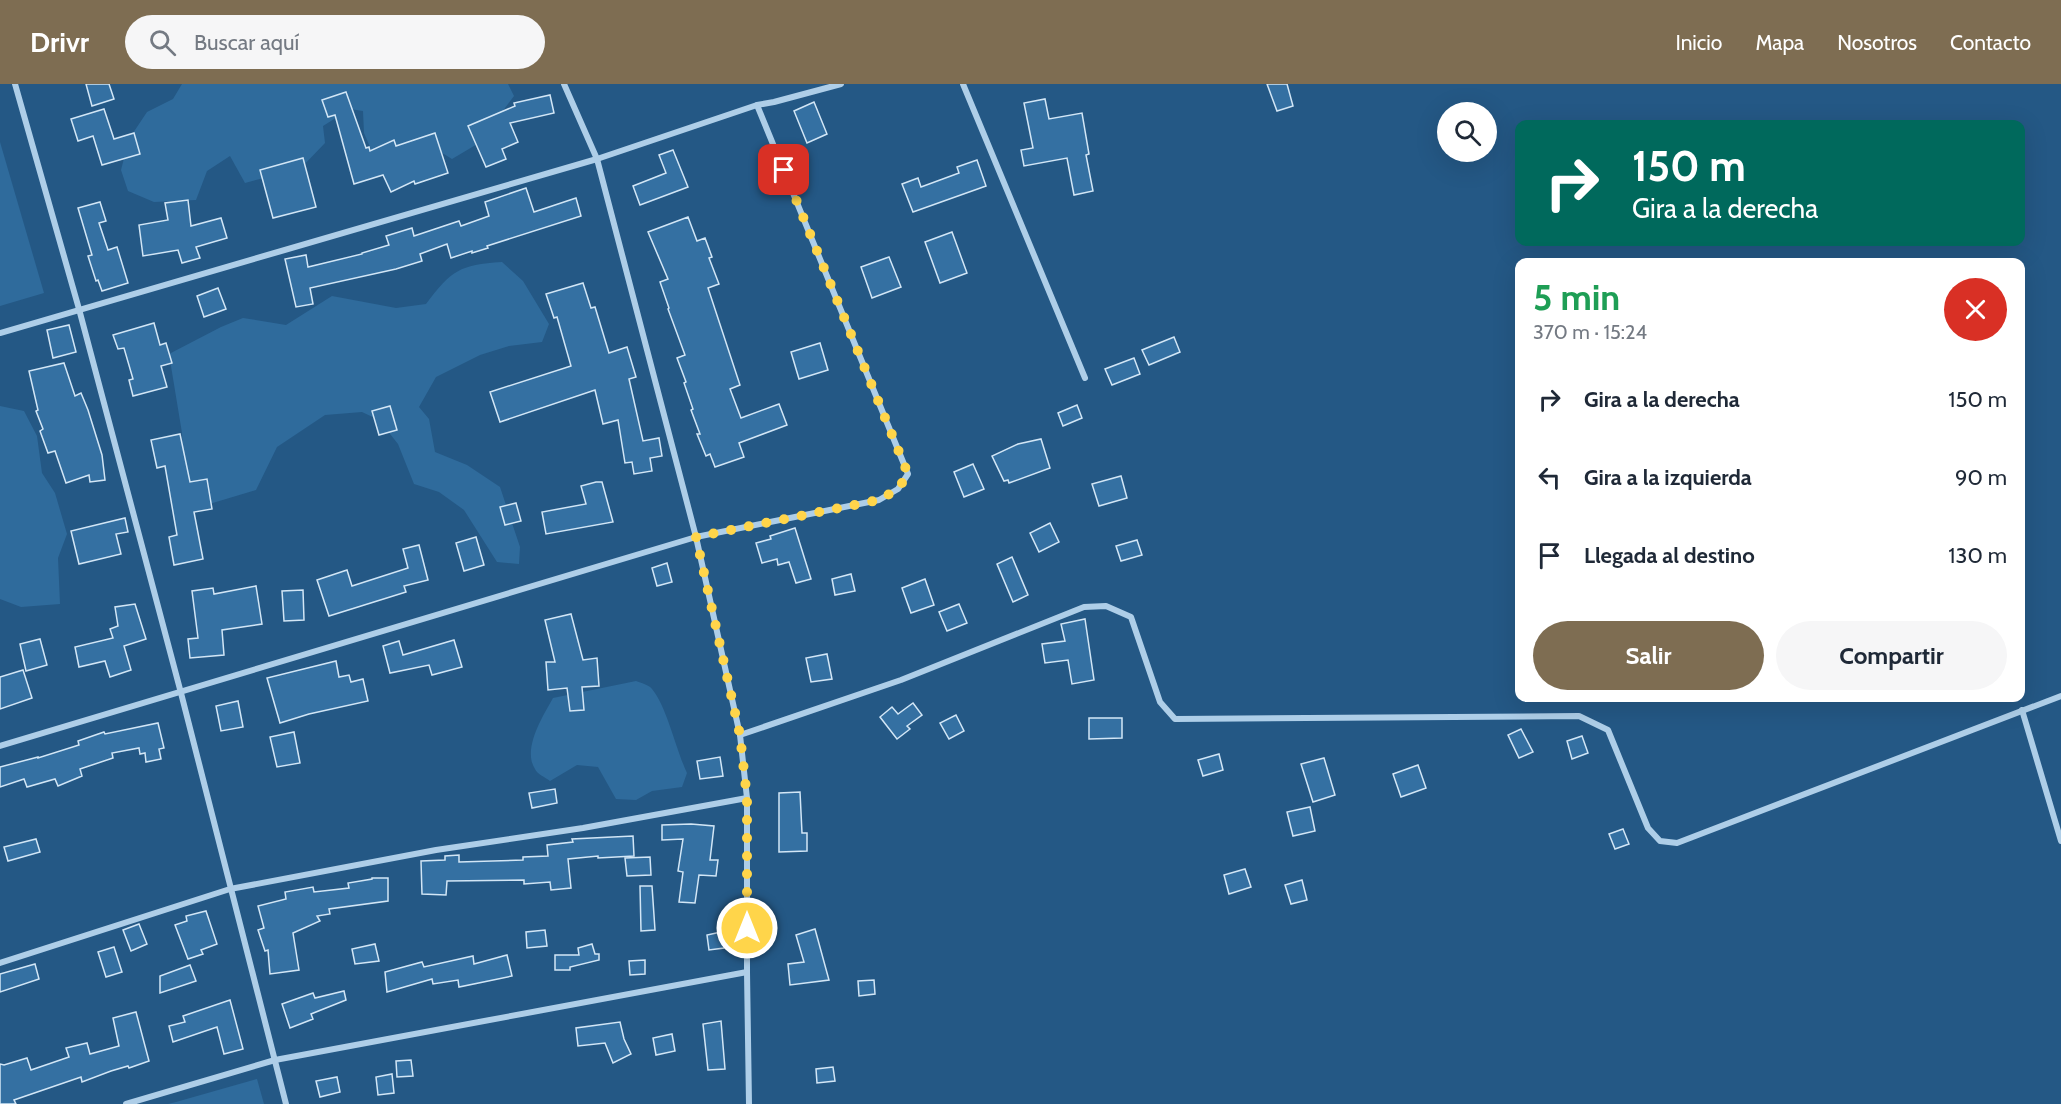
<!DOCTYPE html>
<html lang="es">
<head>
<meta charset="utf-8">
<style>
  body { margin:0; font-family:Cabin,sans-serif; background:#f6f6f7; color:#1f2937; height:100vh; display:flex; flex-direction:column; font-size:22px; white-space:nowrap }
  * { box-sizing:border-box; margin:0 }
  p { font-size:20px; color:#747a83 }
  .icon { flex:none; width:33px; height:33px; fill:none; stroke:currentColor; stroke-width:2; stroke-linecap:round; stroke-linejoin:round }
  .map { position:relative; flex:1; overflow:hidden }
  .side { position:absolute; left:1515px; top:174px; width:510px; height:444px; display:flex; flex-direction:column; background:#fff; border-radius:12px; box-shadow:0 6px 24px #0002 }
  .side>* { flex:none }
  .guide { position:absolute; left:1515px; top:36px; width:510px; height:126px; border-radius:12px; box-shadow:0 6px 24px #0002; background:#00695c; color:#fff; overflow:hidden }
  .fabs { position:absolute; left:1437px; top:18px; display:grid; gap:12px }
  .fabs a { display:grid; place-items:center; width:60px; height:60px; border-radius:50%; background:#fff; box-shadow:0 6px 24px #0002; font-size:30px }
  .pin { position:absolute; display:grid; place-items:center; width:51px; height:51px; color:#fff; margin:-26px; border-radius:12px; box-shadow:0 3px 9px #0006 }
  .me { position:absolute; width:66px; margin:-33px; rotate:0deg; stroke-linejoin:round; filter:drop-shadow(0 0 4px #0008) }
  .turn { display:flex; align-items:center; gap:21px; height:126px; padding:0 18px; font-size:27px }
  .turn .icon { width:78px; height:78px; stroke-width:2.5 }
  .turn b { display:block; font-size:42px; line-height:51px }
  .round { display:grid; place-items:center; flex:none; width:63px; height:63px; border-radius:32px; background:#f6f6f7 }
  .summary { display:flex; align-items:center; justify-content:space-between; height:102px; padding:0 18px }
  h1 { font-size:36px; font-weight:800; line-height:45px; color:#1e9e55 }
  .button { display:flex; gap:12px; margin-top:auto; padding:12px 18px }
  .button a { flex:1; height:69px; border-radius:36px; background:#7e6d52; color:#fff; font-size:24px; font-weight:800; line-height:69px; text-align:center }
  .button a+a { background:#f6f6f7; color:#1f2937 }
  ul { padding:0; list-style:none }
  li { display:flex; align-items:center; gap:18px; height:78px; padding:0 18px }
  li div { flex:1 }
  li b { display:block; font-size:22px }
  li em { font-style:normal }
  header { display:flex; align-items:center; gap:36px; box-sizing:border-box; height:84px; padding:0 30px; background:#7e6d52; color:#fff }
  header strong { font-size:28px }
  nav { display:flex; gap:33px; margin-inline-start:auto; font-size:21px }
  .search { width:420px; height:54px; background:#f6f6f7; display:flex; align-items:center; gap:15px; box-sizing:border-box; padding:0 21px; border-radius:33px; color:#747a83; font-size:22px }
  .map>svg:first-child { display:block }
  .green { fill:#2f6b9c }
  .building { fill:#3470a2; stroke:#d2e6f6; stroke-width:1.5 }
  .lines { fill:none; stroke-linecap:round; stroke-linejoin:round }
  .minor { stroke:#aecee8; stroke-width:6 }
  .route { stroke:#ffd54a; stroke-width:10; stroke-dasharray:0 18 }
</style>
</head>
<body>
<header>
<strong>Drivr</strong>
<div class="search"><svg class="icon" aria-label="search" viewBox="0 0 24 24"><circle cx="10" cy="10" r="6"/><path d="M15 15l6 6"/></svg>Buscar aquí</div>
<nav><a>Inicio</a><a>Mapa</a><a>Nosotros</a><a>Contacto</a></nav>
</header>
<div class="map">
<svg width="2061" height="1020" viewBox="0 0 2061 1020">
  <rect width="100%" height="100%" fill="#245885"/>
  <g class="green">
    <polygon points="182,0 508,0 514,12 479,59 452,75 434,64 379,84 364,49 363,27 350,25 323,42 325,59 301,84 245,99 230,72 207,87 196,116 154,118 128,107 121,86 129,55 147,28 173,15"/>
    <polygon points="0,58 44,209 0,222"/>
    <path d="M502,178L523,197L549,240L542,258L509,262L480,271L436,293L419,323L429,335L435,368L467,381L500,403L520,463L519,480L497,478L464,426L439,408L414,400L398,360L379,336L362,328L325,331L277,363L256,406L206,421L184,401L182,349L169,270L221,243L243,234L286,241L332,212L396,224L426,220C452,186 459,181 502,178Z"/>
    <polygon points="0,322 24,327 37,352 42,389 55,409 67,450 58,474 60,520 21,523 0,515"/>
    <path d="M636,597C641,599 649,601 652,605C667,623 676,666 687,689L682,703L652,707L636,716L616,715L598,683L577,681L550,697C545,693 537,690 535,685C522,665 543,632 553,614Z"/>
    <polygon points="257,995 264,1020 168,1020 176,1018"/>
  </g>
  <g class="building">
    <polygon points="86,0 109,0 114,15 92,22"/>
    <polygon points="1267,0 1287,0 1293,22 1277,27"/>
    <polygon points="346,8 366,64 369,63 370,67 394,56 396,62 435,49 448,89 415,100 414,97 391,108 383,91 354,100 335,31 328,33 322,16"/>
    <polygon points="550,11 554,29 510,39 518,58 502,65 506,75 486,83 468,42 515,22 514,19"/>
    <polygon points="1045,15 1049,35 1082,29 1089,70 1086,71 1093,107 1074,111 1067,74 1024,82 1021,66 1033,64 1024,19"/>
    <polygon points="814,18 827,50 807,59 794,27"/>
    <polygon points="104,25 114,55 134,49 140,70 102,81 93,52 78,57 71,35"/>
    <polygon points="673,66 688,103 640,121 633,102 666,89 659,71"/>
    <polygon points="303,74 316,123 273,134 260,86"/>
    <polygon points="977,76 986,102 913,128 902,100 918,94 921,103 959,89 957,83"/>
    <polygon points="526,104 534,128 576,114 581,132 487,162 488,164 472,169 472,167 451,174 447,160 420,170 422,177 396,185 310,204 313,220 296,223 285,175 306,171 308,183 362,170 362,169 389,161 386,152 412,144 414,152 459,137 461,142 489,132 485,118"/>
    <polygon points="188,116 191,142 221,134 227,154 196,163 200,174 182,179 178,166 143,172 139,141 168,136 165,119"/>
    <polygon points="100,118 106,137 99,139 108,166 117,163 128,199 102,207 98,196 96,197 88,172 92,171 78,124"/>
    <polygon points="688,133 697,157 705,154 712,173 709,174 719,200 708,204 740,301 730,305 741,334 779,320 787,341 739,359 744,373 715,383 710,370 706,372 697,350 700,350 691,326 693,325 684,299 686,298 677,274 685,271 668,225 669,224 660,198 668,195 648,148"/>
    <polygon points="952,148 967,189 940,199 925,158"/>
    <polygon points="889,173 901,203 872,214 861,183"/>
    <polygon points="583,199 591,224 595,223 609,269 627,263 636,293 629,295 643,357 659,354 662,372 650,374 652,387 634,390 632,378 625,379 618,336 603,340 595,306 500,338 490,308 571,282 557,233 554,234 546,210"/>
    <polygon points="218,204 226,225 204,233 197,212"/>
    <polygon points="154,239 160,261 166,259 172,279 161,282 167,303 133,312 129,296 133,295 124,264 118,265 113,251"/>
    <polygon points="69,241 76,268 53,274 47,246"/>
    <polygon points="1174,253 1180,268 1149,281 1142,266"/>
    <polygon points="820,259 828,286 799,295 791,268"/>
    <polygon points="1134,274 1140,290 1112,301 1105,285"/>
    <polygon points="64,279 75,312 81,309 88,326 102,371 105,396 90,398 89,391 66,399 55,367 48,369 40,347 43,345 36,327 38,326 29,287"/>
    <polygon points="1077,321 1082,334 1063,342 1058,329"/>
    <polygon points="390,322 397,346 379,351 372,327"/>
    <polygon points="180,350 190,398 207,395 212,425 194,428 203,475 174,481 169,453 177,451 165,382 157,384 151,356"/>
    <polygon points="1041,355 1050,384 1009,399 1008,396 1004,397 992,372 1018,360"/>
    <polygon points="973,380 984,405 964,413 954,388"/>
    <polygon points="1121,392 1127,414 1099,422 1092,400"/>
    <polygon points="596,398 602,398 613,438 546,450 542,428 586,420 581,402"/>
    <polygon points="516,419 521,437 505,441 500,423"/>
    <polygon points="125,434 128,448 116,450 121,470 79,480 71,447"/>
    <polygon points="1050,439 1059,458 1039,468 1030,449"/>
    <polygon points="795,444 811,495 796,499 789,478 778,481 777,475 762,479 756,459 771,455 770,452"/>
    <polygon points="476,453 484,481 464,487 456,459"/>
    <polygon points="1137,456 1142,471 1121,477 1116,462"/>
    <polygon points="419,461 428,496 404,502 406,508 329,532 317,496 347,486 352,502 408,484 403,465"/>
    <polygon points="1012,473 1028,511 1013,518 997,480"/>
    <polygon points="667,479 672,498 657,502 652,484"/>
    <polygon points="851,490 855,507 835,511 832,495"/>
    <polygon points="925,495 934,521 911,529 902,504"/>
    <polygon points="256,502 262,540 222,546 224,571 190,574 188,555 198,554 192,507 213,504 214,510"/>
    <polygon points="303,506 304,536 284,537 282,507"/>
    <polygon points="135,520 146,555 124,562 131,586 110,593 105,577 79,583 75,563 113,554 110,545 118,542 115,523"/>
    <polygon points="959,520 967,539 947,547 939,528"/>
    <polygon points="571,530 583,576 597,574 599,602 582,603 584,626 570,627 567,604 548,606 546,578 555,578 545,536"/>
    <polygon points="1085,535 1094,596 1072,600 1068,576 1045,579 1042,560 1065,557 1061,540"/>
    <polygon points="40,555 47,581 26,587 20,560"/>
    <polygon points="454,556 462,583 432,591 429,581 390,589 383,562 399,557 403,571"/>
    <polygon points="827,570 832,595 811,598 806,574"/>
    <polygon points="336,577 339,593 349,591 351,598 363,595 368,617 309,630 280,639 267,594"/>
    <polygon points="23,586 32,614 0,625 0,593"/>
    <polygon points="238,617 243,643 221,647 216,622"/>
    <polygon points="913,619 922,631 907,642 910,645 897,655 880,633 892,623 898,630"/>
    <polygon points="956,631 964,647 949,655 940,639"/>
    <polygon points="1089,634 1122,634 1122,654 1089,655"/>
    <polygon points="158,639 164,664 159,665 161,675 146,678 145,669 140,670 139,664 112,669 113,674 80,685 82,692 58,702 55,695 27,703 24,695 0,703 0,683 38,673 38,674 79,661 78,657 104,648 105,650"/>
    <polygon points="1521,645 1533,668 1519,674 1508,651"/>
    <polygon points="294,648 300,679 277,683 270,653"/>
    <polygon points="1582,652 1588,669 1572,675 1567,657"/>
    <polygon points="1219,670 1223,686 1203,692 1198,676"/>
    <polygon points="720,673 723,692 700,695 697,677"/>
    <polygon points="1324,674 1335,711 1313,718 1301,680"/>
    <polygon points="1418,681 1426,704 1401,713 1393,690"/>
    <polygon points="555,705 557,719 532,724 529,709"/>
    <polygon points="800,708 802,749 807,749 807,767 779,768 779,709"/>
    <polygon points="1310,723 1315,747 1293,752 1287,728"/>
    <polygon points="691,740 714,742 710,776 718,776 716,792 699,791 695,819 679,818 683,788 678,787 683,755 662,756 662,741"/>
    <polygon points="1623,745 1629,760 1615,765 1609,750"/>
    <polygon points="633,752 634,772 598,774 598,772 568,775 571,804 551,806 550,798 524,800 524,796 447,797 446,811 422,810 421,777 445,776 445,772 459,771 459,778 523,776 523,773 548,772 547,761 573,758 572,755"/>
    <polygon points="36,755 40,768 8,777 4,763"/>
    <polygon points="650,773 651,791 627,792 625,774"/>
    <polygon points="1245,785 1251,803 1229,810 1224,791"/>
    <polygon points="372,794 388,794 388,817 329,825 330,830 317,832 320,837 293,849 299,886 270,890 268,866 265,867 258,846 264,844 258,822 286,815 285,808 313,803 314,808 349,804 348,799 372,795"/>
    <polygon points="1302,796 1307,816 1291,820 1285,801"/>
    <polygon points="640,802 652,802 655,846 641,847"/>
    <polygon points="206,827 217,860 201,866 203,870 188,875 175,841 187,837 186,832"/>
    <polygon points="139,840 147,860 131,867 123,846"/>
    <polygon points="815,845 829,896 790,901 788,880 804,878 796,851"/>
    <polygon points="545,846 547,862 527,864 526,848"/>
    <polygon points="721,848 724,864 709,866 707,851"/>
    <polygon points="375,860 379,877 355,880 352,865"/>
    <polygon points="592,860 595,870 599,870 599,876 570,883 570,886 555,886 555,871 579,871 578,864"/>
    <polygon points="114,863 122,888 106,893 98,868"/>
    <polygon points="507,871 512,892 459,903 458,896 433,900 432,895 387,908 385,888 422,878 424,883 473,872 474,880"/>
    <polygon points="645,876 645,890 630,891 629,877"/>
    <polygon points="35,880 39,895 0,908 0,890"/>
    <polygon points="190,881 196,897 160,909 160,892"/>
    <polygon points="874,896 875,910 859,912 858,897"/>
    <polygon points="344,907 346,916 311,930 313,935 290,944 282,920 313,909 315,914"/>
    <polygon points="230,916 243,965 224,970 217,943 173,958 169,942 185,938 183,932"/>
    <polygon points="136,928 149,977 129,984 128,982 111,987 82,998 81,993 14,1016 16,1020 0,1020 0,980 4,981 27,974 31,986 69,973 66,964 87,959 90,970 119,962 113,934"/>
    <polygon points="721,937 725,985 708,986 703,940"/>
    <polygon points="620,938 624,955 631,970 613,979 605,959 578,962 576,944"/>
    <polygon points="672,950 675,967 656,971 653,954"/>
    <polygon points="411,976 413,992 397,993 396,977"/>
    <polygon points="833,983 835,997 817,999 816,985"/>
    <polygon points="392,990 394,1009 378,1011 376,993"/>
    <polygon points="337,993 340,1008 320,1013 316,997"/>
  </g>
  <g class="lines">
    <g class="minor">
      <polyline points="15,0 79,225 181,609 286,1020"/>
      <polyline points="564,0 597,75 696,453 740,651 747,714 747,888 749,1020"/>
      <polyline points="963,0 1085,294"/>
      <polyline points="0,249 597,75 757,21 774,18 841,0"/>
      <polyline points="2022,626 2061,757"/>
      <polyline points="740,651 901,596 1084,523 1106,522 1131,533 1160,618 1175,635 1579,632 1608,646 1648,744 1660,757 1677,759 2061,612"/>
      <polyline points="0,662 696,453 879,416 898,405 908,390 757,21"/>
      <polyline points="0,879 230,805 436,766 583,744 747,714"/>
      <polyline points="126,1020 275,976 747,888"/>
    </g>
  </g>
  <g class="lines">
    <polyline class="route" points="747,844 747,714 740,651 696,453 879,416 898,405 908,390 784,86"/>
  </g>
</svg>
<div class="fabs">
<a><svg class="icon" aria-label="search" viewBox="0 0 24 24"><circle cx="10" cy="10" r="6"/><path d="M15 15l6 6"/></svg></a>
</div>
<div class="pin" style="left:784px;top:86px;background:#d93025"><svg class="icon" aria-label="arrive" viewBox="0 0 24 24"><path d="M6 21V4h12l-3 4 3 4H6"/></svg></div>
<svg class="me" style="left:747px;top:844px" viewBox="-20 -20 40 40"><circle r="17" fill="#ffd54a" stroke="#fff" stroke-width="3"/><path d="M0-11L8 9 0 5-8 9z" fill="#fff"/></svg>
<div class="guide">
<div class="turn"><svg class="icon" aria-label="right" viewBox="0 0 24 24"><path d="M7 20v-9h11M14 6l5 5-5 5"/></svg><div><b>150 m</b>Gira a la derecha</div></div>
</div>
<section class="side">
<div class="summary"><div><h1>5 min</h1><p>370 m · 15:24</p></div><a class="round" style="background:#d93025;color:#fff"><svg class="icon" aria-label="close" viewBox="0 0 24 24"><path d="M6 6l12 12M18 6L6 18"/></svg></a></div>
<ul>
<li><svg class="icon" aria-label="right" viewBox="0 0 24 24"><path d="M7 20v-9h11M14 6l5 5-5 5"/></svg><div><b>Gira a la derecha</b></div><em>150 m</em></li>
<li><svg class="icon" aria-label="left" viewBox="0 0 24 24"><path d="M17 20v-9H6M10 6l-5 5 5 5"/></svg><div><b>Gira a la izquierda</b></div><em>90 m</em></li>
<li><svg class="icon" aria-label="arrive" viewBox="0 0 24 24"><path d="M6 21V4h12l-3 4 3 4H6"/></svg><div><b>Llegada al destino</b></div><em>130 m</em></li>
</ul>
<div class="button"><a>Salir</a><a>Compartir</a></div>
</section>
</div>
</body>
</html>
